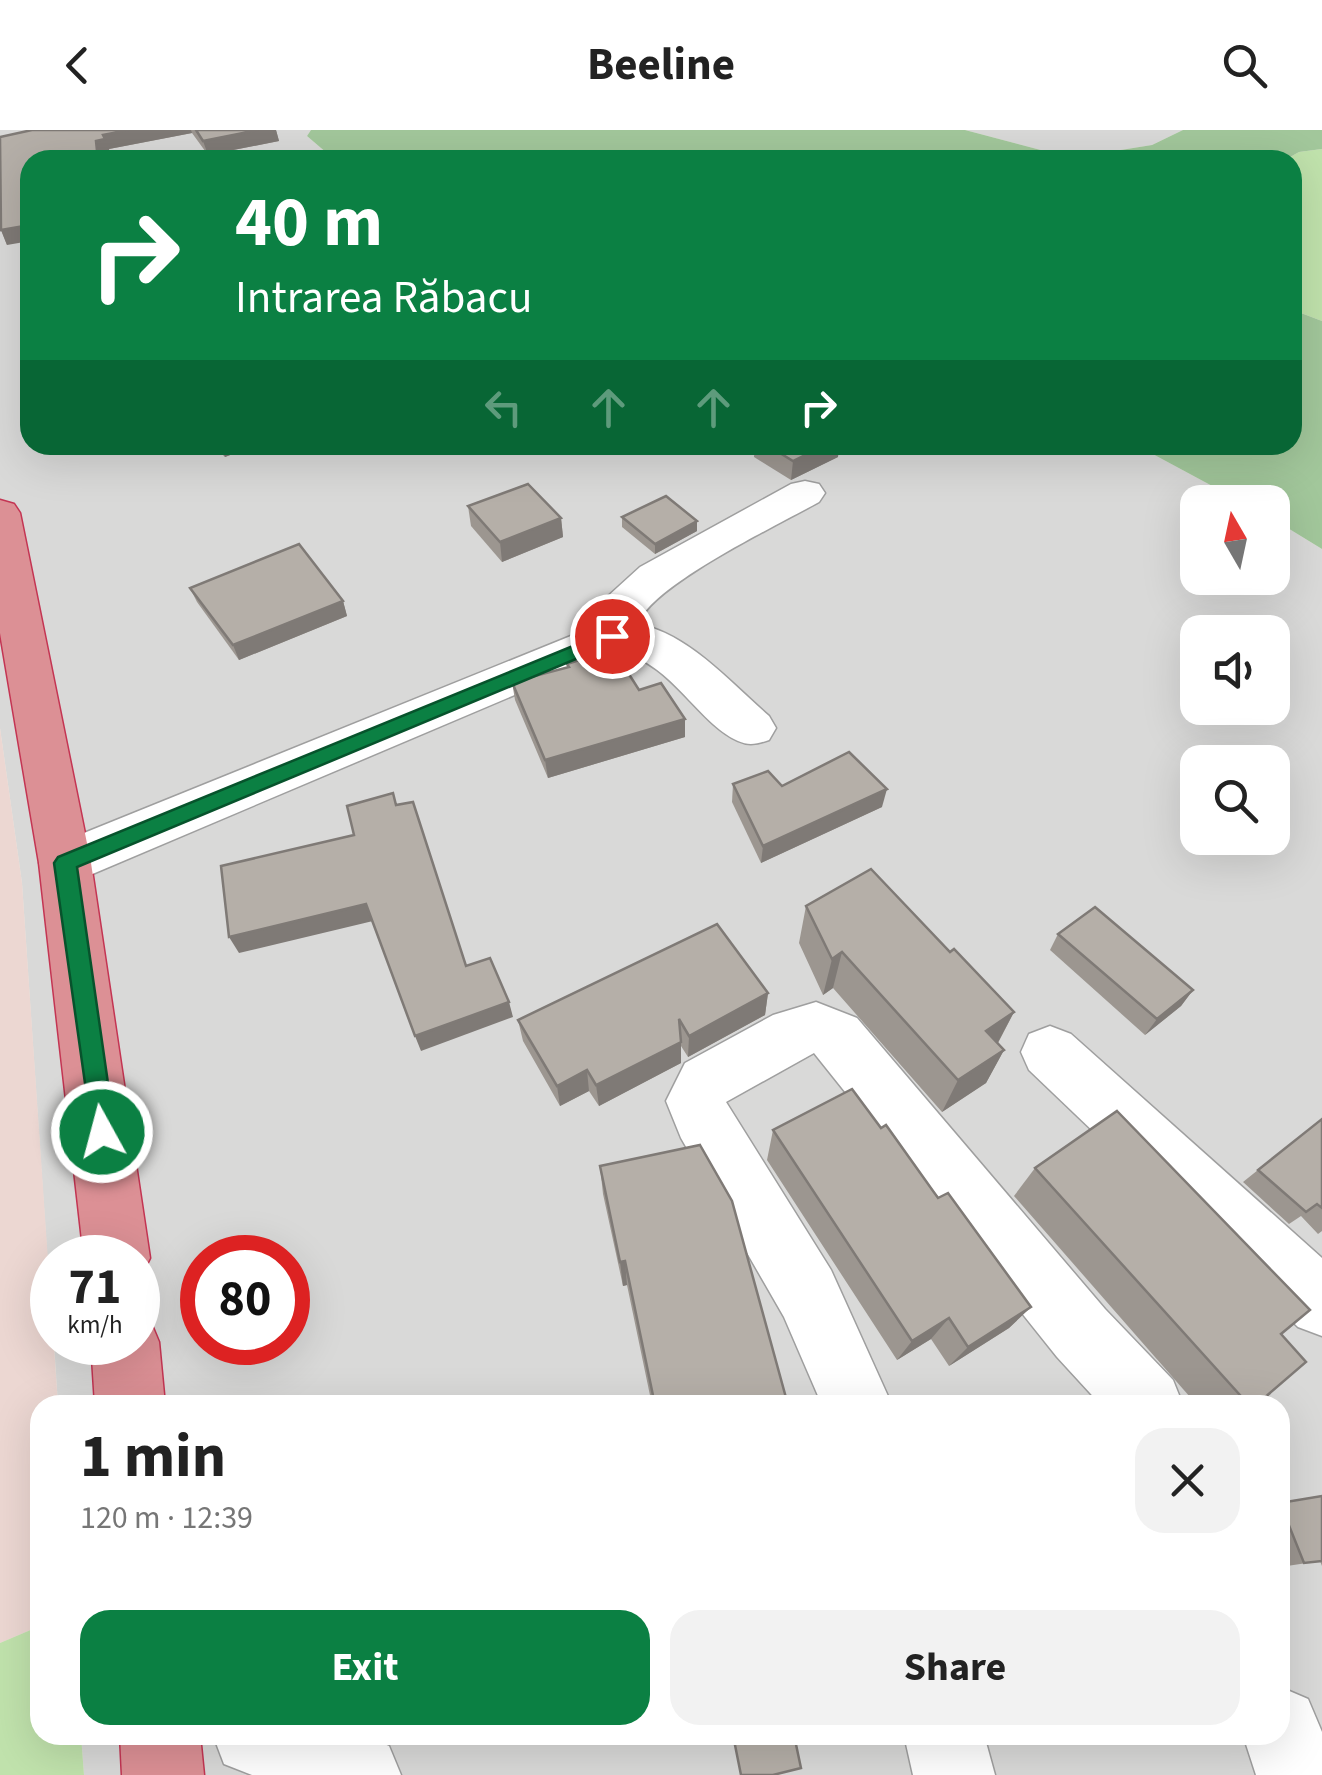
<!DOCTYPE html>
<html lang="en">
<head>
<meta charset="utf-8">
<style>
  body { margin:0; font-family:"Source Sans 3",sans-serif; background:#f2f2f2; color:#222; height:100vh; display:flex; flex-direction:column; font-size:38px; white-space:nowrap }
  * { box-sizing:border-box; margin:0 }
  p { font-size:32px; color:#767676 }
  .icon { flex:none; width:55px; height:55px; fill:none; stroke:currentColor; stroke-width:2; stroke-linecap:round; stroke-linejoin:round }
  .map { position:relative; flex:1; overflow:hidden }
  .side { position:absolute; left:30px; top:1265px; width:1260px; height:350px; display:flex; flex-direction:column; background:#fff; border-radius:30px; box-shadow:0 10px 40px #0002 }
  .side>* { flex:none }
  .top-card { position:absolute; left:20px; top:20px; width:1282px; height:305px; border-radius:30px; box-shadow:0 10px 40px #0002; background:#0b8043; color:#fff; overflow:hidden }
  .needle { width:65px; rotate:351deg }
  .controls { position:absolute; left:1180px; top:355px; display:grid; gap:20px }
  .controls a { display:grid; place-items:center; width:110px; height:110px; border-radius:20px; background:#fff; box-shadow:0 10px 40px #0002; font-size:50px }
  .speed { position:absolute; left:30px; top:1105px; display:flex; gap:20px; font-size:50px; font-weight:700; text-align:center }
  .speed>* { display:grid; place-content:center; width:130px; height:130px; border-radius:50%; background:#fff; box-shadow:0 10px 40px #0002; line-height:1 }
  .speed small { font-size:25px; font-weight:400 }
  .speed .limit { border:15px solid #d22; background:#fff; color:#111 }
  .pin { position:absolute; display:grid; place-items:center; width:85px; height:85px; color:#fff; margin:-42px; border:5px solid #fff; border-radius:50%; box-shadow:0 2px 10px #0007 }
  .me { position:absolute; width:110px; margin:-55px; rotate:353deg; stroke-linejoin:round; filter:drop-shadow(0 0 8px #0008) }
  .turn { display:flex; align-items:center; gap:35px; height:210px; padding:0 50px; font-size:45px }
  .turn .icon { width:130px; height:130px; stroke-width:2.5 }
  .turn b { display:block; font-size:70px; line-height:85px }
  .lanes { display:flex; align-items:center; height:95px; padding:0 50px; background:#0003; justify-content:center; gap:50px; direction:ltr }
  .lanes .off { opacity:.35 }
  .round { display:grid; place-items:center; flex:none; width:105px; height:105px; border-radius:30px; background:#f2f2f2 }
  .headline { display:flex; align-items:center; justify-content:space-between; height:170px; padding:0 50px }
  h1 { font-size:60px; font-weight:700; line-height:75px }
  .cta { display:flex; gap:20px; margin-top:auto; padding:20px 50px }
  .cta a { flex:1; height:115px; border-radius:30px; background:#0b8043; color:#fff; font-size:40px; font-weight:700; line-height:115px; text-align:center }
  .cta a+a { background:#f2f2f2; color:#222 }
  header { display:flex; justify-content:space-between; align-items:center; height:130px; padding:0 50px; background:#fff; font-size:45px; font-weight:700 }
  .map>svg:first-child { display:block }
  .residential { fill:#d9d9d8; fill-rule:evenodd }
  .commercial { fill:#ecd7d2 }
  .grass { fill:#c0e2ac }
  .forest { fill:#a2c79b }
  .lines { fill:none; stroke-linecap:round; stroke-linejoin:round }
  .minor-casing { stroke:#9f9f9f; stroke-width:3 }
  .highway-casing { stroke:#c43553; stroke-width:3 }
  .minor { fill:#fff; fill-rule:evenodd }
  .highway { fill:#dc9095; fill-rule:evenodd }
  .wall { fill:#9c9690 }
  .shaded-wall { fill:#7f7a76 }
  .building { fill:#b5afa8; stroke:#7f7a76; stroke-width:2.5 }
  .route { fill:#0b8043; stroke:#07532c; stroke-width:2.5 }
</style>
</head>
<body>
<header><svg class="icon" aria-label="back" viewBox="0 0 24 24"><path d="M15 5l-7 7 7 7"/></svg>Beeline<svg class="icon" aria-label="search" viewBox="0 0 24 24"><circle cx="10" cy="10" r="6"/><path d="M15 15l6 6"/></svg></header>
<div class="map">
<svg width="1322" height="1645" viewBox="0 0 1322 1645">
  <rect width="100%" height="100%" fill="#eceae2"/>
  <g class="residential">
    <path d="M0,0H311L307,6L335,30H30V315H1136L1242,372H1198V448H1272L1273,389L1322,419V1645H84L81,1605H1280V1275H58L54,1213L138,1212V1128H52V1195L22,753L0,598ZM1198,502H1272V578H1198ZM1198,632H1272V708H1198ZM202,1128H288V1212H202Z"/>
    <polygon points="965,0 1183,0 1152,15 1071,28"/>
  </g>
  <polygon class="commercial" points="0,598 22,753 58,1275 40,1275 40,1496 0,1513"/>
  <g class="grass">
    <polygon points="1322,19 1322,191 1293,180 1292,30 1285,30 1299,22"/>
    <polygon points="40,1496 40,1605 81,1605 84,1645 0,1645 0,1513"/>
  </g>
  <g class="forest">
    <polygon points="311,0 965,0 1071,28 1152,15 1183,0 1322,0 1322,19 1299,22 1285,30 335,30 307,6"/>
    <polygon points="1293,180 1322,191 1322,419 1273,389 1272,372 1242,372 1136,315 1292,315"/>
  </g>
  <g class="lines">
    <defs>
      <g id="minor">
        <path d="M805,351L819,354L825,363L819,372C780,394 651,455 638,494C689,504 731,553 769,586L776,598L769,610C757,614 749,616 738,611C696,592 670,529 616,522L83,748L65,754L47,748L39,733L47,718L593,497L607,467L640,437L791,354Z"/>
        <polygon points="816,872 857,888 1105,1179 1173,1250 1183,1275 1101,1275 1057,1227 814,923 726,972 831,1140 892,1275 822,1275 784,1187 681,1008 666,971 685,933 773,885"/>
        <polygon points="1050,896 1071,904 1322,1128 1322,1206 1298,1197 1029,940 1021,922 1029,904"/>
        <polygon points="1280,1557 1308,1569 1322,1602 1322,1645 1256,1645 1243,1605 1280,1605"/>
        <polygon points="213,1605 362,1605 389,1616 401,1645 252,1645 224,1634"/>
        <polygon points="904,1605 984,1605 995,1645 913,1645"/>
      </g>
      <g id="highway">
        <polygon points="0,370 14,374 20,383 91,733 150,1128 138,1152 138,1128 84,1128 39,733 0,503"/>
        <polygon points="138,1183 149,1188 159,1212 165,1275 95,1275 91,1212 138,1212"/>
        <polygon points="120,1605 200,1605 204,1645 122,1645"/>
      </g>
    </defs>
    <use href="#minor" class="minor-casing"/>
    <use href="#highway" class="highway-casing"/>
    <use href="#minor" class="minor"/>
    <use href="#highway" class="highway"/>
  </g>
  <g class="wall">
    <polygon points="32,0 276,0 279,11 208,25 192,3 109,19 110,24 101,25 102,30 30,30 7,115 1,100"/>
    <polygon points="213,315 256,315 225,327"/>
    <polygon points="755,315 839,315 838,327 791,350 754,327"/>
    <polygon points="468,376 561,388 563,407 502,432 471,396"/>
    <polygon points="622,387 697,391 697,401 655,424 622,397"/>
    <polygon points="190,458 343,471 347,486 239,530 197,472"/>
    <polygon points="567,534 639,560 685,607 548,648 515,570 512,552 567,538"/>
    <polygon points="733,654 782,656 882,677 761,733 732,672"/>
    <polygon points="806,776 950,822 1014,882 998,913 1004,920 986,953 942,982 833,858 823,865 799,813"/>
    <polygon points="1058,804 1193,860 1181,876 1145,905 1050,820"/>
    <polygon points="768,863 765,885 688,927 681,916 681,933 599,976 589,961 560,976 523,911 518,890"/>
    <polygon points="1322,989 1322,1101 1318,1104 1301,1086 1289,1094 1243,1052"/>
    <polygon points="881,998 1031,1177 1009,1198 949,1236 931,1209 897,1230 767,1030 773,1000"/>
    <polygon points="600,1036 788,1275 652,1275 627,1155 623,1156 603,1064"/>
    <polygon points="1035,1038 1281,1204 1256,1275 1197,1275 1014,1066"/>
    <polygon points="1322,1366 1322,1436 1320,1431 1287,1436 1280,1417 1280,1373"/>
  </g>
  <g class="shaded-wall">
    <polygon points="129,0 191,0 192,3 109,19 110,24 101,25 102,30 98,30 96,11 103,5"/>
    <polygon points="258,0 276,0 279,11 208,25 203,11"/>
    <polygon points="30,95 30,111 7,115 1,100"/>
    <polygon points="221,315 256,315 225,327"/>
    <polygon points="825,315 839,315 838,327 791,350 793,331"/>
    <polygon points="561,388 563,407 502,432 500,412"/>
    <polygon points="697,391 697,401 655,424 655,414"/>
    <polygon points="343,471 347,486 239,530 233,515"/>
    <polygon points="685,589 685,607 548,648 545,630"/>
    <polygon points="887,659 882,677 761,733 763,716"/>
    <polygon points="366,774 373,791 239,823 229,807"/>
    <polygon points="842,822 833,858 823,865 832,829"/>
    <polygon points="1193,860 1181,876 1145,905 1157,889"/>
    <polygon points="768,863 765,885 688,927 689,906"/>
    <polygon points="509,872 513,887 421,921 415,906"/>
    <polygon points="1014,882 996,916 986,901"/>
    <polygon points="681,912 681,933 599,976 596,955"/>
    <polygon points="1004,920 986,953 942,982 958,950"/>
    <polygon points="587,940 589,961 560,976 557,956"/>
    <polygon points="625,1131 627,1155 623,1156 620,1132"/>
    <polygon points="1031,1177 1009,1198 949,1236 968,1217"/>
    <polygon points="949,1188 931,1209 897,1230 912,1211"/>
  </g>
  <g class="building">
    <polygon points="32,0 129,0 103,5 105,9 96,11 98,30 30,30 30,95 1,100 0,7"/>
    <polygon points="196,0 258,0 203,11"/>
    <polygon points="767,315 825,315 793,331"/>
    <polygon points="528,354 561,388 500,412 468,376"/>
    <polygon points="666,366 697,391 655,414 622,387"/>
    <polygon points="299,414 343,471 233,515 190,458"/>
    <polygon points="613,519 639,560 661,553 685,589 545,630 512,552 569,537 567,534"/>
    <polygon points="849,622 887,659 763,716 733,654 768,641 782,656"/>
    <polygon points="393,663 396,675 413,672 466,836 490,828 509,872 415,906 366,774 229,807 221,736 354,705 347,676"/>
    <polygon points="871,739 950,822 954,819 1014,882 986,901 1004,920 958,950 842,822 832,829 806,776"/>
    <polygon points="1095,777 1193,860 1157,889 1058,804"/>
    <polygon points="717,794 768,863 689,906 679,889 681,912 596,955 587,940 557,956 518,890"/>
    <polygon points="852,959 881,998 886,995 938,1068 948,1063 1031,1177 968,1217 949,1188 912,1211 773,1000"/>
    <polygon points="1117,981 1310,1180 1281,1204 1306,1232 1256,1275 1249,1275 1035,1038"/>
    <polygon points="1322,989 1322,1078 1317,1074 1306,1082 1258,1040"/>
    <polygon points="700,1015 732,1071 788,1275 655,1275 625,1131 620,1132 600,1036"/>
    <polygon points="1322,1366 1322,1431 1304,1433 1280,1373"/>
    <polygon points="733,1605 794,1605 801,1638 773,1645 741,1645"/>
  </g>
  <polygon class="route" points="612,500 621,506 619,511 77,737 115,1002 111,1010 102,1013 93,1010 54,733 58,727"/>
</svg>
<div class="controls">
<a><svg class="needle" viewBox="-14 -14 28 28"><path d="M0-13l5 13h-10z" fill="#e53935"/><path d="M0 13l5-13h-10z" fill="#767676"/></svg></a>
<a><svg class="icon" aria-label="sound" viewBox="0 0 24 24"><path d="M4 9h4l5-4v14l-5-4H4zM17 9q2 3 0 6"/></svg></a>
<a><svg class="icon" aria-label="search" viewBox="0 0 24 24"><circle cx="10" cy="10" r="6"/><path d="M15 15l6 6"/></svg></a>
</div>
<div class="speed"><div>71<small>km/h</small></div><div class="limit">80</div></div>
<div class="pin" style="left:612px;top:506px;background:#d93025"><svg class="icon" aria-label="arrive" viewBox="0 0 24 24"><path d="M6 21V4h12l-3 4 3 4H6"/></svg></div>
<svg class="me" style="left:102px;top:1002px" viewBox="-20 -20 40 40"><circle r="17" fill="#0b8043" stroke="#fff" stroke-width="3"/><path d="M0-11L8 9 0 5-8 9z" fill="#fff"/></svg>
<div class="top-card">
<div class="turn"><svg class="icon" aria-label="right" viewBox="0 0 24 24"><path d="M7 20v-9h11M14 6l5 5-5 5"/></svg><div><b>40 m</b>Intrarea Răbacu</div></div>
<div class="lanes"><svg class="icon off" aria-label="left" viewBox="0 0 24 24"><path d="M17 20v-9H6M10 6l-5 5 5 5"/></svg><svg class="icon off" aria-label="ahead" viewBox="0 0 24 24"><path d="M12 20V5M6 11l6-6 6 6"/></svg><svg class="icon off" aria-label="ahead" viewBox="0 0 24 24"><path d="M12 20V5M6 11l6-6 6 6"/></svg><svg class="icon" aria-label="right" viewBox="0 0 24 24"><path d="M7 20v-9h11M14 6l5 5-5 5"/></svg></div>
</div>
<section class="side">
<div class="headline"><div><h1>1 min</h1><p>120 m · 12:39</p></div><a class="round"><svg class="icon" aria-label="close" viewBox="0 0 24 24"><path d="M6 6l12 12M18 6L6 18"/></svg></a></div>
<div class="cta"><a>Exit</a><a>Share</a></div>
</section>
</div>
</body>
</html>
